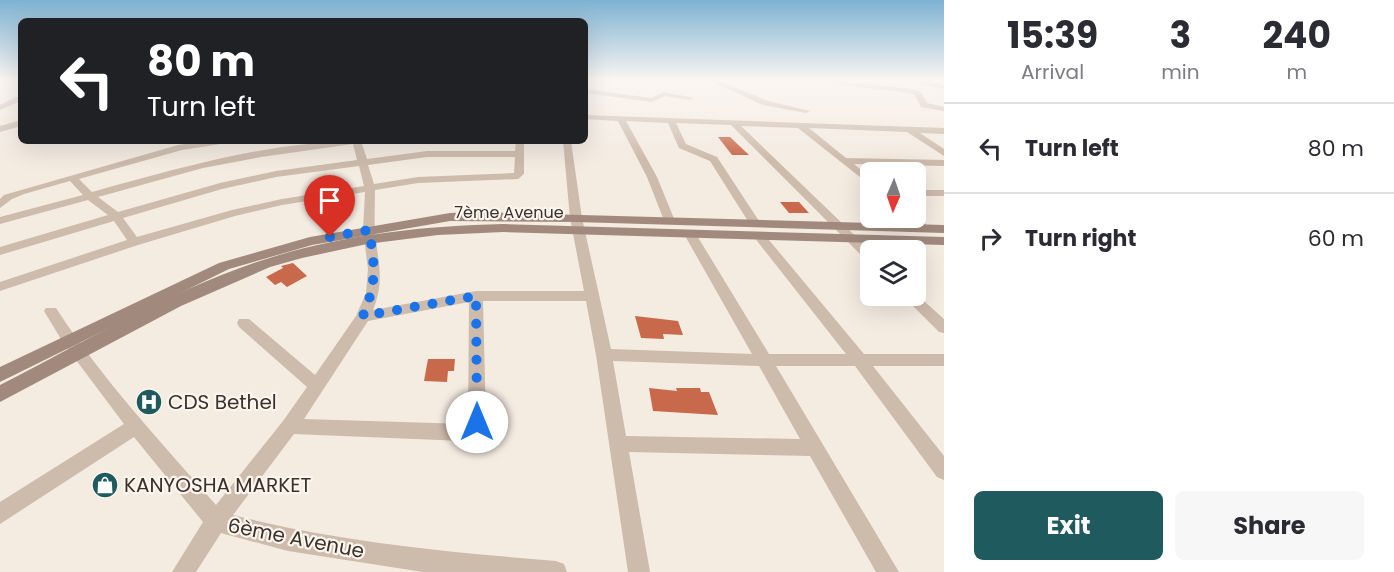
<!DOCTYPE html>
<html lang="en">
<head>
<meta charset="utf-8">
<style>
  body { margin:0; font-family:Poppins,sans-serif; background:#f7f7f7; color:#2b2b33; height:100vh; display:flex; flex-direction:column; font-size:22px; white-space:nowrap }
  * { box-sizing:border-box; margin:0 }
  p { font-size:20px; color:#7c7c81 }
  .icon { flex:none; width:33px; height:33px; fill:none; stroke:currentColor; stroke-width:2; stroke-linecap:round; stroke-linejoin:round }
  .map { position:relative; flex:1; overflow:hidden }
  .details { display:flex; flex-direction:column; background:#fff; width:450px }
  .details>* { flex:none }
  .banner { position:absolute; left:18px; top:18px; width:570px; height:126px; border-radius:9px; box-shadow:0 6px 24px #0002; background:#202124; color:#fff; overflow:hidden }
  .needle { width:39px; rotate:182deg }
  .fabs { position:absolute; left:860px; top:162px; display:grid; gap:12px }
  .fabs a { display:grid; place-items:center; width:66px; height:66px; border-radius:9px; background:#fff; box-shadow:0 6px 24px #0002; font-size:30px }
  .pin { position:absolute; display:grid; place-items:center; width:51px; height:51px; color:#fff; margin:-62px -26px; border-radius:50% 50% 50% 0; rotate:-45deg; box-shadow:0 0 6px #0007 }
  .pin .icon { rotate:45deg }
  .me { position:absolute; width:66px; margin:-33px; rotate:0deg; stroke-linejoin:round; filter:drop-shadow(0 0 4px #0008) }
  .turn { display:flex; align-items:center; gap:21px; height:126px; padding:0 30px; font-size:27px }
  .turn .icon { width:78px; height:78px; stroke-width:2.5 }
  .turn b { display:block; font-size:42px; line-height:51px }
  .eta { display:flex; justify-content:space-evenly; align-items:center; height:102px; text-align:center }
  .eta b { font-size:36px; font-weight:700; line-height:42px }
  .primary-button { display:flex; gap:12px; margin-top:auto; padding:12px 30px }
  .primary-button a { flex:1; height:69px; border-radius:9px; background:#1f5a5e; color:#fff; font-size:24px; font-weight:700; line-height:69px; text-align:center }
  .primary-button a+a { background:#f7f7f7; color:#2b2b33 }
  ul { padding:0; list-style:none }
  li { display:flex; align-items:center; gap:18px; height:90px; padding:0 30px; border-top:2px solid #e1e1e2 }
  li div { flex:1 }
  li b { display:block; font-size:22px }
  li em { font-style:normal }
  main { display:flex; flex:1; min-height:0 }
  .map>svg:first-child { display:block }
  .building { fill:#c8694b }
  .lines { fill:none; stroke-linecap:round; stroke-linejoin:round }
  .street { fill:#cdbbac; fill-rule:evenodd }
  .secondary { fill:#a18a7d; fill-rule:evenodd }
  .route { stroke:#1a73e8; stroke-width:10; stroke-dasharray:0 18 }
  .labels { text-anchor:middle; stroke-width:4.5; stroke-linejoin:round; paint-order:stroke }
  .street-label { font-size:16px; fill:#3b302b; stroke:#fbf5ee }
  .near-poi-label { font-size:20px; fill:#3b302b; stroke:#fbf5ee; text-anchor:start }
  .near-street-label { font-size:20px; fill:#3b302b; stroke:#fbf5ee }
</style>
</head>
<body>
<main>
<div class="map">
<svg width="944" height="572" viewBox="0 0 944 572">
  <rect width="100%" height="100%" fill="#f4ebe1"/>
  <g class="building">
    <polygon points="718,137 730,137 749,155 732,155"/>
    <polygon points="780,202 799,202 809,213 789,213"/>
    <polygon points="293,263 307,276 287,287 281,282 275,285 266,277 283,268 281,266"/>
    <polygon points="635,316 678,321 683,335 663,334 664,339 641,338"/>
    <polygon points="428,359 455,359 454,371 448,371 447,382 424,381"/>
    <polygon points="649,388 677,391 676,388 700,388 701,392 709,392 718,415 653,411"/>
  </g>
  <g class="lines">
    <g class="street">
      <polygon points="708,80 717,80 768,101 810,111 806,113 763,105"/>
      <polygon points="804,80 828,80 912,89 921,92 927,103 944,107 944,111 921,107 915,95 910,93"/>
      <polygon points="904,80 919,80 944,85 944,89"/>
      <polygon points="585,89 651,98 664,92 694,98 690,100 665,96 652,102 585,93"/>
      <polygon points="16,97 21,97 21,101 0,110 0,105"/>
      <polygon points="585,115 944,128 944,134 920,133 944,149 944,156 907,132 809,128 846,158 944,160 944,166 854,164 870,177 870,185 798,128 741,126 870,250 870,261 866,260 731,125 676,123 686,144 717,157 761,224 759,226 751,226 710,161 679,148 668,123 626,121 657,177 675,221 673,223 665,223 647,177 618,121 585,119"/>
      <polygon points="21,120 21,126 0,132 0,126"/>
      <path d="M203,141H225L221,144L182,150L79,179L92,192C180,168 270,141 361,141L367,159L427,151H515L516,141H524V174L518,179L418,183L375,190C375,204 374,218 375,232C378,263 385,280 373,310L476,291H584L570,218L563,141H571L582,218L611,349L752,354L684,234L690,230L696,234L769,354H846L754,237L756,234H764L864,354H944V366H873L944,456V480L937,477L855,366H776L899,572H876L810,456L629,452L650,572H628L596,355L586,301H483L486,422L478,435L463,441L294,434L233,515C339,542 447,552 556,561L564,564L567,572H423L288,551L221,533L196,572H172L203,522L134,437L0,524V502L124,424L64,344L44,311L46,308H56C102,379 160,441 216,505L283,421L307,387L239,327L237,323L239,319H249L315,375L356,316L366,293L368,269L363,230L365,192L282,205L235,216L138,245L0,291V282L127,240L114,221L0,255V247L108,215L88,200L0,224V217L83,195L70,181L24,194L12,199L0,208V199L4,195L178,145ZM353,144L357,160L276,171L220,183L118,212L98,197L203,168L261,157ZM427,157H515L514,173L418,177L374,184L368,165ZM359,166L364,186L282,199L232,210L137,237L123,218L222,189L276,177ZM469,302L468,421L466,424L304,419L368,321ZM613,361L759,366L800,439L626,436Z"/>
      <rect x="915" y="190" width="29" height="6"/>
      <polygon points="915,215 931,229 929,231 921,231 906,218 915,218"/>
      <polygon points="915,293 944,319 944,333 939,332 903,296 915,296"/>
    </g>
    <g class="secondary">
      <polygon points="474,212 944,225 944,233 576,222 450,221 312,245 229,269 0,382 0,367 219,263 310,237 450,213"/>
      <path d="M503,224L944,237V245L503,232L438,235L367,244L302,258L270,267L181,306L0,402V385C85,342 169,291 260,261C338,235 421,226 503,224Z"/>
    </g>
  </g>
  <linearGradient id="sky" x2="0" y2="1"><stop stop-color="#7eb2d2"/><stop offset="0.5" stop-color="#faf6f2"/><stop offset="1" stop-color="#faf6f2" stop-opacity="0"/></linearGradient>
  <rect width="944" height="160" fill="url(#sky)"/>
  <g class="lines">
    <path class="route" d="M330,237L369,230C375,266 377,282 363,316L476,296L477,422"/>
  </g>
  <defs>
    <symbol id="hospital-disc" viewBox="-11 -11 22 22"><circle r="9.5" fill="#1f5a5e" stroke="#fbf5ee"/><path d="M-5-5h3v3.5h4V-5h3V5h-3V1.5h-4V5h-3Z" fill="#fff"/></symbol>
    <symbol id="shop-disc" viewBox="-11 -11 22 22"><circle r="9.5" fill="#1f5a5e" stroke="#fbf5ee"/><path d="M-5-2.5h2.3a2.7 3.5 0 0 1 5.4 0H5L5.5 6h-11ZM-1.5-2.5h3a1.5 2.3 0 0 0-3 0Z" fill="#fff"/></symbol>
  </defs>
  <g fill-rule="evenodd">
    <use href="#hospital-disc" x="134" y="387" width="30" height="30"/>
    <use href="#shop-disc" x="90" y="470" width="30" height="30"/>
  </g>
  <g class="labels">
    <g class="street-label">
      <text x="509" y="218">7ème Avenue</text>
    </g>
    <g class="near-poi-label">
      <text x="168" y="409">CDS Bethel</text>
      <text x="124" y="492">KANYOSHA MARKET</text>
    </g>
    <g class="near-street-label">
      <text transform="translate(296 538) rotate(11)" y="7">6ème Avenue</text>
    </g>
  </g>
</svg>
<div class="fabs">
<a><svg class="needle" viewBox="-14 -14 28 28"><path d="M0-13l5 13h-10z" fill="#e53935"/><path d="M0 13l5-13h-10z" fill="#7c7c81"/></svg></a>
<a><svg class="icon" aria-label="layers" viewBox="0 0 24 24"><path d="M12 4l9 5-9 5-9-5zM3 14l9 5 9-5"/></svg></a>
</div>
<div class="pin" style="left:330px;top:237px;background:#d93025"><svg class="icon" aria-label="arrive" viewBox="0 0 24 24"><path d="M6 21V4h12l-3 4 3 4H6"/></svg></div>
<svg class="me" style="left:477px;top:422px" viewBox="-20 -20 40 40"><circle r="19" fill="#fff"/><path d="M0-13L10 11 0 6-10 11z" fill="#1a73e8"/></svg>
<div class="banner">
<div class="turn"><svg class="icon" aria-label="left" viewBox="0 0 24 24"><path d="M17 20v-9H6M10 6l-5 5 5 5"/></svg><div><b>80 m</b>Turn left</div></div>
</div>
</div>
<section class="details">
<div class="eta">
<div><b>15:39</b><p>Arrival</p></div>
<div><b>3</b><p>min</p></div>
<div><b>240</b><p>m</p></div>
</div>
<ul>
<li><svg class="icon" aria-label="left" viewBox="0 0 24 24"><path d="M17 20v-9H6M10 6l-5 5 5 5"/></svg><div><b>Turn left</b></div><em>80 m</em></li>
<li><svg class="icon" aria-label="right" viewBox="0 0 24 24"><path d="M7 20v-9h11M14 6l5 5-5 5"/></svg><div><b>Turn right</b></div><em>60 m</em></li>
</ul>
<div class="primary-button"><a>Exit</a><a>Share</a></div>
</section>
</main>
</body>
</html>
